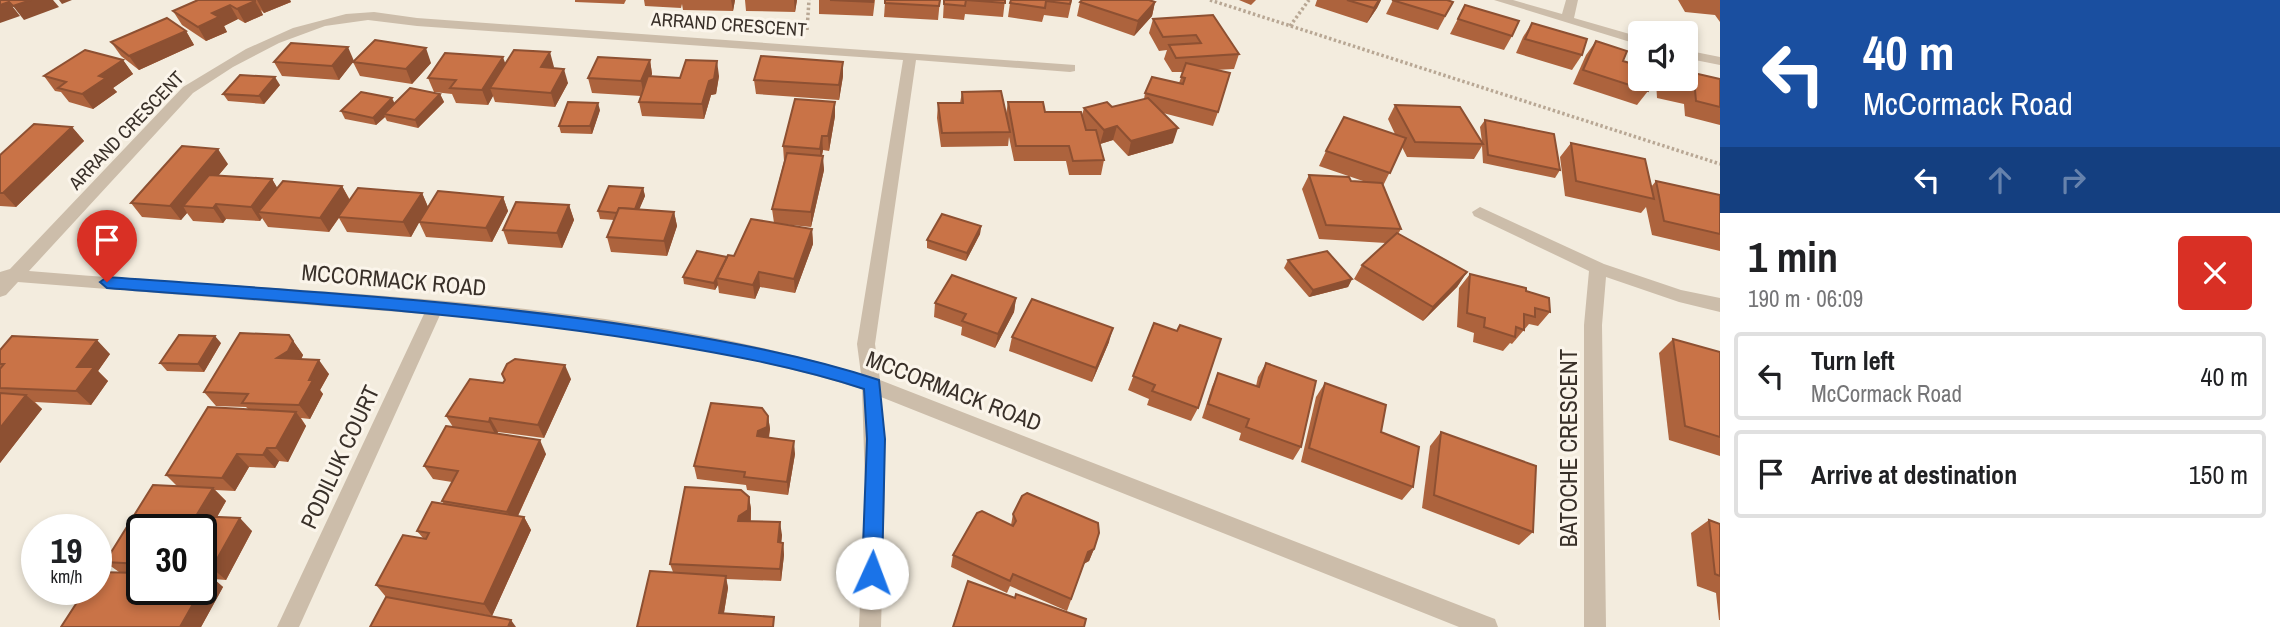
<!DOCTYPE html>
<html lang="en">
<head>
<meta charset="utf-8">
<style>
  body { margin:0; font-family:"Archivo Narrow",sans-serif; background:#f6f6f6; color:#202124; height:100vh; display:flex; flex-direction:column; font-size:26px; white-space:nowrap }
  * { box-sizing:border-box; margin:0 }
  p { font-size:23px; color:#757577 }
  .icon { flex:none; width:38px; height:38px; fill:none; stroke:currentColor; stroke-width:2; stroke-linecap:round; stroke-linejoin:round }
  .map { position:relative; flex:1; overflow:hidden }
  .panel { display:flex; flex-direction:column; background:#fff; width:560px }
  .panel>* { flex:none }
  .top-card { background:#1a4fa0; color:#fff; overflow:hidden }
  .buttons { position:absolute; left:1628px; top:21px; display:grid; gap:14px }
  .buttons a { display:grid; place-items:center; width:70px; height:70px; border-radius:7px; background:#fff; box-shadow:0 4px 10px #0003; font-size:35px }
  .speed { position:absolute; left:21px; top:514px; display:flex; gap:14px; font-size:35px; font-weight:700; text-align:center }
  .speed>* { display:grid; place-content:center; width:91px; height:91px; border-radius:50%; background:#fff; box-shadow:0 4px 10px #0003; line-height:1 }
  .speed small { font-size:18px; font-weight:400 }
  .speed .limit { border:4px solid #111; border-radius:10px; background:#fff; color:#111 }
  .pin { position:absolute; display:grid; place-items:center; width:60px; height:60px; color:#fff; margin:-72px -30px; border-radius:50% 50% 50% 0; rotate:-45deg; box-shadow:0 0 7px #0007 }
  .pin .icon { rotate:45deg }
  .me { position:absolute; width:77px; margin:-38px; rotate:2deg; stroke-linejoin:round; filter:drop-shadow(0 0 5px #0008) }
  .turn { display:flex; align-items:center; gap:24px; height:147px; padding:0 28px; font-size:32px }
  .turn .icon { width:91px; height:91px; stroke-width:2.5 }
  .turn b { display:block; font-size:49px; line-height:60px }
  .lanes { display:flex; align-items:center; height:66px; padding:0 28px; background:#0003; justify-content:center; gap:35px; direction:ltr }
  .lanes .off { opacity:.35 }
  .round { display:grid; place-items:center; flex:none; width:74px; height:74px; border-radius:7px; background:#f6f6f6 }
  .summary { display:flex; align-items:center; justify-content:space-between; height:119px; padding:0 28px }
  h1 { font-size:42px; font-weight:800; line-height:52px }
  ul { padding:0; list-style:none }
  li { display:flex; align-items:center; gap:21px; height:88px; margin:0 14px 10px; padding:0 14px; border:4px solid #e0e0e0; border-radius:7px }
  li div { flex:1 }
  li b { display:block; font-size:26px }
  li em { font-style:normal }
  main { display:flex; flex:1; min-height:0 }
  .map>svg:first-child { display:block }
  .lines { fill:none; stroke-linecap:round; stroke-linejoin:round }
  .path { stroke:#b8a794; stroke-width:3.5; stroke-dasharray:2.5 2.5; stroke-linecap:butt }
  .minor { fill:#ccbdaa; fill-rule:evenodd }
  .wall { fill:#ad633d; fill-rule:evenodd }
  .shaded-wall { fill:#8d5032 }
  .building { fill:#c97347; stroke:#8d5032; stroke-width:2 }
  .route { fill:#1a73e8; stroke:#114b97; stroke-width:2 }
  .labels { text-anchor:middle; stroke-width:6; stroke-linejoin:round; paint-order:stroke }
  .far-street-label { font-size:19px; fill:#393029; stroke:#fbf5eb }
  .street-label { font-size:23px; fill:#393029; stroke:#fbf5eb }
</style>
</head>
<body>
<main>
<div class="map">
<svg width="1720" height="627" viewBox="0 0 1720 627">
  <rect width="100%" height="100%" fill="#f3ecde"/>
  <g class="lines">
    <g class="path">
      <polyline points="1210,0 1720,164"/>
      <polyline points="1290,26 1309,0"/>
      <polyline points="807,30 809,0"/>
    </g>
    <g class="minor">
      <polygon points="1494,0 1513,0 1562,14 1566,0 1578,0 1574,18 1640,37 1640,45"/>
      <path d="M374,12L417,18L1075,65V71L1070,72L916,60L875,344L880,380L1487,616L1495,619L1498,627H1459L881,397L885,485L881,627H859L865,485L862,389C726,347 582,329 440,315L299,627H277L424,314L18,282L6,295L0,297V272L10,269L183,87L246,49L293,28L346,14ZM368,20L417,26L903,60L857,344L861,374C597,294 302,294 29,271L193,93L233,67L279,43L325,26Z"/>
      <polygon points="1685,50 1720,57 1720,65 1685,58"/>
      <polygon points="1480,207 1604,264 1681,290 1720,298 1720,312 1679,302 1606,277 1602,325 1606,627 1584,627 1584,325 1589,271 1474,216 1472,212"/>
    </g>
  </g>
  <g class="wall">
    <polygon points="198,0 290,0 291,2 264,13 261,10 263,15 245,23 238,19 224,26 227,32 206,41 182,25 173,11"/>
    <polygon points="575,0 626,0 624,4 575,2"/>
    <polygon points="644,0 735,0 733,11 683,10 682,4 681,8 645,6"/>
    <polygon points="745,0 797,0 795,12 746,11"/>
    <polygon points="819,0 875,0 873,16 819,14"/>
    <polygon points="940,0 938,20 884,17 885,3"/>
    <polygon points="944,0 1005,0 1003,17 965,14 964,20 943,18"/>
    <polygon points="1072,0 1068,18 1044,15 1042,22 1008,17 1010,3"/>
    <polygon points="1239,0 1256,0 1251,5"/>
    <polygon points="1317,0 1381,0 1377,8 1367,23 1315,6"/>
    <polygon points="1393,0 1453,2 1438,30 1386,14"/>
    <polygon points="1678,0 1720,0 1720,22 1715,15 1685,12"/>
    <polygon points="1080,2 1155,2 1152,16 1134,36 1077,16"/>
    <polygon points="1465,5 1512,36 1504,50 1450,34"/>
    <polygon points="1213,15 1239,54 1234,69 1215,70 1218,112 1213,126 1163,113 1173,143 1128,156 1113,140 1100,144 1099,143 1104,160 1101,175 1069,175 1066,161 1014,161 1009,137 1008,146 941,147 937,118 938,103 960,103 962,92 1006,114 1008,102 1045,112 1082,115 1084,108 1112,107 1144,99 1145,93 1179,83 1183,72 1172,72 1164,59 1167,50 1159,51 1149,33 1153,19"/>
    <polygon points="1532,23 1582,55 1572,70 1516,53 1523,37"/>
    <polygon points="186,31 194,45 139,70 121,56 111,42"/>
    <polygon points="1596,41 1623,61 1648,91 1637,105 1573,84 1586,55"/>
    <polygon points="123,60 133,74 113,88 117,92 93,109 69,102 61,92 55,91 44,76"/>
    <polygon points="650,60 652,74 651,76 680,78 719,76 716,94 711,95 704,119 642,116 639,102 641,96 592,93 588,78"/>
    <polygon points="354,61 431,63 412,84 360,76 353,62 339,80 282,76 274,62"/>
    <polygon points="505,64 554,67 553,68 568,83 555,107 495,102 493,96 488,105 456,103 452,94 434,92 428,78"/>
    <polygon points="843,76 839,100 756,94 754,80"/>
    <polygon points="1658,79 1720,79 1720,125 1685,116 1684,104 1657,98 1656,81"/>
    <polygon points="280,85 264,104 228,101 223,94"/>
    <polygon points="440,94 444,102 418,128 387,121 385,117 376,125 345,119 341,111 395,103"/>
    <polygon points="835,102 835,116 829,151 823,150 822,156 824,170 811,227 781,224 812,229 813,244 795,293 760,287 755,299 719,293 718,285 715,290 684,284 683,277 734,256 774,223 772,209 784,161 783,146"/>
    <polygon points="1395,105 1482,142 1480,127 1485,120 1560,170 1555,178 1483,163 1482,146 1474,159 1407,157 1402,147 1383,186 1401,229 1398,234 1467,272 1457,287 1423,321 1354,279 1362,265 1386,243 1319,239 1302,189 1309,175 1351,181 1366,182 1319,166 1326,151 1395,134 1388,119"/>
    <polygon points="600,110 592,134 561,133 559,126"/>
    <polygon points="72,127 84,141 16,207 0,206 0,155"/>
    <polygon points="1571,143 1651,187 1656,181 1720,195 1720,251 1652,235 1646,207 1641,213 1565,196 1560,157"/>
    <polygon points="228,164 218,176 272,179 277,188 342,186 350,200 422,193 428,207 503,197 508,211 492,242 426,237 419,222 411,237 347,232 339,218 329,232 268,227 262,218 260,221 226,219 223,223 193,221 187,213 181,220 142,217 131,203"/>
    <polygon points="643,188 645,196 639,209 674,212 677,226 667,256 611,252 607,237 614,220 600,219 598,211"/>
    <polygon points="569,205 574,220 562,248 508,244 503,230"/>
    <polygon points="981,226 980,234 966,261 927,248 927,240"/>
    <polygon points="1288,260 1352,279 1348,287 1309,297 1284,268"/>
    <polygon points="1470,274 1526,291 1550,312 1538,326 1529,324 1512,344 1510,343 1503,351 1473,342 1474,333 1457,327 1459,288"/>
    <polygon points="1016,298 1014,312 995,348 961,335 962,327 934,317 935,303"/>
    <polygon points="1154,323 1198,408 1191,421 1147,405 1149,399 1128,390"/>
    <path d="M289,335L303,355L301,360L329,374L320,390L323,394L310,419L301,418L306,426L288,462L279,461L275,468L249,467L235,491L215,490L226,501L217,517L252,531L226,580L214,579L223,587L201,627H61L119,572L105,562L177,486L166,475L248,409L246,407L216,406L204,392ZM142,530H201V590H142Z"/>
    <polygon points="1012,337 1109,342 1092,382 1009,351"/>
    <polygon points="1673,339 1720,352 1720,456 1669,440 1659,353"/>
    <polygon points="221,343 204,372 167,371 160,363"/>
    <polygon points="0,350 110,354 98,371 108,381 91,405 35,402 42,409 0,463"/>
    <polygon points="1266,363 1301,447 1293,460 1239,440 1241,433 1202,418 1212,387 1218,373 1256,386 1258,377"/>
    <polygon points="571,379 544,438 498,432 496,434 546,454 518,516 524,517 531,530 492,616 386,597 376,585 423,538 417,531 444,504 442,501 452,482 433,479 424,466 453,427 446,416 503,383 505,380"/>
    <polygon points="1325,383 1381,432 1413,487 1402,500 1301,462 1316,397"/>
    <polygon points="768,416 770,429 769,438 795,454 788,495 747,490 746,485 697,479 694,466"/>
    <polygon points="1441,432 1533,532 1519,545 1422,508 1430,446"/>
    <polygon points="749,497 751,509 751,521 782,535 781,543 783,543 784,555 781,581 726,579 728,588 724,613 637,627 673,572 670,564"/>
    <polygon points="1013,514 1094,549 1089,561 1084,564 1067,611 1010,586 1007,593 951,567 953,555 1011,525"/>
    <polygon points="1709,520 1720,524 1720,620 1719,620 1716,593 1697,586 1691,533"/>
  </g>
  <g class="shaded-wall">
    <polygon points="31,0 53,0 59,7 24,20 13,6"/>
    <polygon points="59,0 72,0 62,4"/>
    <polygon points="257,0 290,0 291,2 264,13"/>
    <polygon points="731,0 735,0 733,11"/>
    <polygon points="794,0 797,0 795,12"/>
    <polygon points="1379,0 1381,0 1377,8 1367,23 1374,8"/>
    <polygon points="255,1 263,15 245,23 237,9"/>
    <polygon points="9,2 20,16 0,23 0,5"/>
    <polygon points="1155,2 1152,16 1134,36 1138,21"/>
    <polygon points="230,5 238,19 224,26 227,32 206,41 198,27 212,13"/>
    <polygon points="186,31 194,45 139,70 129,56"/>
    <polygon points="348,47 354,61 339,80 332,66"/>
    <polygon points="426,48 431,63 412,84 406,69"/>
    <polygon points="550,52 554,67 545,82 541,67"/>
    <polygon points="503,57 508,71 490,88 493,96 488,105 482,90"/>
    <polygon points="123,60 133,74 113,88 117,92 93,109 82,94 99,76"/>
    <polygon points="650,60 652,74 644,96 641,81"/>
    <polygon points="717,61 719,76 716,94 711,95 704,119 702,104 709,81"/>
    <polygon points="843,62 843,76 839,100 839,85"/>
    <polygon points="564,69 568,83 555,107 551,93"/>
    <polygon points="275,77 280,85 264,104 259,96"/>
    <polygon points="440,94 444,102 418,128 415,120"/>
    <polygon points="392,98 396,106 384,114 385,117 376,125 373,118"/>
    <polygon points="835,102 835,116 829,151 828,136"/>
    <polygon points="598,103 600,110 592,134 590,126"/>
    <polygon points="1117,126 1113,140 1100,144 1104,130"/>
    <polygon points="72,127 84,141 16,207 3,193"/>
    <polygon points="1178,128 1173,143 1128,156 1131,141"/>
    <polygon points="822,136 823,150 820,163 820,149"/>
    <polygon points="218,149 228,164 192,207 183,206 187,213 181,220 170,206"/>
    <polygon points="823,156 824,170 811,227 811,212"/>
    <polygon points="272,179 281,194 258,212 262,218 260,221 251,207"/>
    <polygon points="342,186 350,201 329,232 320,218"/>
    <polygon points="643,188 645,196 634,222 632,214"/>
    <polygon points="422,193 428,207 411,237 403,222"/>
    <polygon points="503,197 508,211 492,242 486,228"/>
    <polygon points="216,204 226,219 223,223 213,208"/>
    <polygon points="569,205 574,220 562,248 557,233"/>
    <polygon points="674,212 677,226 667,256 664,241"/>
    <polygon points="981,226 980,234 966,261 967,253"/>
    <polygon points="812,229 813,244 795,293 794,279"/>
    <polygon points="727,257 717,278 718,285 715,290 714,283"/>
    <polygon points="759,272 760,287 755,299 753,285"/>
    <polygon points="1467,272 1457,287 1423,321 1433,307"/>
    <polygon points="1352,279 1348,287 1309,297 1313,290"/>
    <polygon points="1016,298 1014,312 995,348 998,334"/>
    <polygon points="1113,328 1109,342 1092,382 1096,368"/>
    <polygon points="289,335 303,355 298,365 277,358"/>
    <polygon points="215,336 221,343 204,372 198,364"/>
    <polygon points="97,340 110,354 98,371 108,381 91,405 76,391 77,367"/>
    <polygon points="319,360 329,374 320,390 323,394 310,419 299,405 309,380"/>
    <polygon points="565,365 571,379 544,438 538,425"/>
    <polygon points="26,395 42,409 0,463 0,428"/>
    <polygon points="296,412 306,426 288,462 276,448"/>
    <polygon points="768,416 770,429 768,440 757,436 758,431"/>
    <polygon points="490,418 498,432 496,436 489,422"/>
    <polygon points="540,440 546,454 514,524 507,512"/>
    <polygon points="794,441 795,454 788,495 787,482"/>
    <polygon points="267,448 279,461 275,468 263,455"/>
    <polygon points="237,454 249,467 235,491 222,478"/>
    <polygon points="213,488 226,501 210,529 196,516"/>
    <polygon points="749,497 751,509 750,523 738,521 739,516"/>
    <polygon points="524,517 531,530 492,616 484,604"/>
    <polygon points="240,518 252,531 226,580 212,568"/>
    <polygon points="780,522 782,535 780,555 778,542"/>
    <polygon points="783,543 784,555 781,581 780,569"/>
    <polygon points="1094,549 1089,561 1083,564 1088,552"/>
    <polygon points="209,575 223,587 201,627 180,627"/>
    <polygon points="726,576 728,588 722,624 719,613"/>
    <polygon points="511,620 516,627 508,627"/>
  </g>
  <g class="building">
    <polygon points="0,0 31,0 13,6 9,2 0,5"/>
    <polygon points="198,0 255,0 255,1 237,9 230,5 212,13 219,17 198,27 173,11"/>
    <polygon points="830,0 873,0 873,2"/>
    <polygon points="885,0 940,0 939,6 885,3"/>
    <polygon points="944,0 966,0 965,6 944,4"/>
    <polygon points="966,0 1005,0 1005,3"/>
    <polygon points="1011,0 1071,0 1070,4 1046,1 1045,8 1010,3"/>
    <polygon points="1082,0 1149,0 1155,2 1138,21 1080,2"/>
    <polygon points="1347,0 1379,0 1374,8"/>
    <polygon points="1392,0 1447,0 1453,2 1445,16"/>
    <polygon points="1465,5 1519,21 1512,36 1458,19"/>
    <polygon points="1213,15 1239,54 1176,58 1169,45 1201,43 1196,35 1163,37 1153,19"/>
    <polygon points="167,18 186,31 129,56 111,42"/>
    <polygon points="1532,23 1587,39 1582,55 1525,39"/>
    <polygon points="375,40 426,48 406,69 353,62"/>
    <polygon points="1596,41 1627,51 1623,61 1640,66 1640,79 1653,79 1648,91 1583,70"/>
    <polygon points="291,43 348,47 332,66 274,62"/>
    <polygon points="85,50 123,60 99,76 106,78 82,94 58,88 66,82 44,76"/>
    <polygon points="514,50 550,52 541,67 564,69 551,93 490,88"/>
    <polygon points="445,53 503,57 482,90 450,88 456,80 428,78"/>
    <polygon points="761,56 843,62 839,85 754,80"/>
    <polygon points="598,57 650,60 641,81 588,78"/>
    <polygon points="686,60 717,61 714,79 709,81 702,104 639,102 648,76 680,78"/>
    <polygon points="1186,63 1230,73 1218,112 1145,93 1152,77 1183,84 1185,78 1181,77"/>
    <polygon points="1685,71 1720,79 1720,107 1696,101 1695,90 1668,83 1668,79 1685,79"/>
    <polygon points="240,75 275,77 259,96 223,94"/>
    <polygon points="410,88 440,94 415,120 384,114"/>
    <polygon points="1001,91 1010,132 942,133 938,103 963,103 962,92"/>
    <polygon points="361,92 392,98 373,118 341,111"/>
    <polygon points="1148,98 1178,128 1131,141 1117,126 1104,130 1084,108 1107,102 1112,107"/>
    <polygon points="795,99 835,102 828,136 822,136 820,149 783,146"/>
    <polygon points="568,102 598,103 590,126 559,126"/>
    <polygon points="1008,102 1043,102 1045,112 1081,112 1086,130 1096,130 1104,160 1073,161 1069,146 1016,146"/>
    <polygon points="1395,105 1460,107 1483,144 1415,142"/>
    <polygon points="1344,117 1406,138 1390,173 1326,151"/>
    <polygon points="1485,120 1554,134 1560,170 1488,155"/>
    <polygon points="34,124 72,127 3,193 0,193 0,155"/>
    <polygon points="1571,143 1645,159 1654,199 1576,181"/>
    <polygon points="182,146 218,149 170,206 131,203"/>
    <polygon points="787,153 823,156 811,212 772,209"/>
    <polygon points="209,175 272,179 251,207 216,204 213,208 183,206"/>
    <polygon points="1309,175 1349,177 1351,181 1382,183 1401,229 1326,225"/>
    <polygon points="283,181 342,186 320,218 258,212"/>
    <polygon points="1656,181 1720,195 1720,234 1664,221"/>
    <polygon points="609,186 643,188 635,209 619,208 617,213 598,211"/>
    <polygon points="358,188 422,193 403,222 338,217"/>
    <polygon points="438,191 503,197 486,228 419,222"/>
    <polygon points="516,202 569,205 557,233 503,230"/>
    <polygon points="619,208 674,212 664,241 607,237"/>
    <polygon points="942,214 981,226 967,253 927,240"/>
    <polygon points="751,219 812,229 794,279 759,272 753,285 717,278 728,255 734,256"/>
    <polygon points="1397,233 1467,272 1433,307 1362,265"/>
    <polygon points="697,251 727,257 714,283 683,277"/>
    <polygon points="1327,251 1352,279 1313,290 1288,260"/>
    <polygon points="1470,274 1526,288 1526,291 1549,298 1550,312 1535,308 1535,317 1524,314 1524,330 1516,327 1515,337 1484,327 1485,318 1467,313"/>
    <polygon points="952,275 1016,298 998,334 962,321 966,314 935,303"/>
    <polygon points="1032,299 1113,328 1096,368 1012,337"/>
    <polygon points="1154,323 1177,331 1180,325 1221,339 1198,408 1152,391 1155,385 1133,376"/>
    <polygon points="240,333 289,335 293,341 288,351 277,358 319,360 309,380 313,380 299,405 242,403 248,394 204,392"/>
    <polygon points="179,335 215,336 198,364 160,363"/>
    <polygon points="12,336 97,340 77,367 94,367 76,391 0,388 0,369 4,364 0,364 0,350"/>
    <polygon points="1673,339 1720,352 1720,437 1685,426"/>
    <polygon points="515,359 565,365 538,425 490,418 489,422 446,416 470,379 503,383 505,380 502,374 507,364"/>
    <polygon points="1266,363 1316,381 1301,447 1246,427 1249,419 1208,404 1218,373 1259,387"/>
    <polygon points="1325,383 1386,405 1381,432 1419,447 1413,487 1309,448"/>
    <polygon points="0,393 26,395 0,428"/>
    <polygon points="711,403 762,408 768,416 767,427 758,431 757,436 794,441 787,482 744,477 745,472 694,466"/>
    <polygon points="208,407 296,412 276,448 267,448 263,455 237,454 222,478 166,475"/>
    <polygon points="446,426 540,440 507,512 442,501 458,471 424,466"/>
    <polygon points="1441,432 1536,466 1533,532 1434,495"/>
    <polygon points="153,485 213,488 196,516 240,518 212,568 201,567 201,530 142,530 142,564 105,562"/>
    <polygon points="685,487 741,490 749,497 748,510 739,516 738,521 780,522 778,542 783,543 780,569 670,564"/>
    <polygon points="1027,493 1098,523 1099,533 1094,549 1088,552 1071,599 1013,574 1010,581 953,555 977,513 982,511 1013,526 1016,521 1013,514 1022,496"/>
    <polygon points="432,502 524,517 484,604 376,585 403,535 426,539 429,533 417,531"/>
    <polygon points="1709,520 1720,524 1720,576 1715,574"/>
    <polygon points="650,571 726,576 719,613 774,617 773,627 637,627"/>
    <polygon points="96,572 142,573 142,590 201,590 180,627 61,627 85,590 96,590"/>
    <polygon points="201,575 209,575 201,588"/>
    <polygon points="968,581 1015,598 1016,594 1086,619 1084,627 953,627"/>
    <polygon points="386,597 511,620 508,627 370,627"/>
  </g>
  <path class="route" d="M107,277C287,290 468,300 646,328C724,341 803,355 879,380L885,439L882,573L879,580L872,583L865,580L862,573L867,439L864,389C794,366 720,353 647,341C468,312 287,302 107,288L100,282Z"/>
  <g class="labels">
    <g class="far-street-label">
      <text transform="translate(729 24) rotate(4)" y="7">ARRAND CRESCENT</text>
      <text transform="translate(126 130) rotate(-46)" y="7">ARRAND CRESCENT</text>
    </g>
    <g class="street-label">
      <text transform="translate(394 280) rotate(5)" y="8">MCCORMACK ROAD</text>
      <text transform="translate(954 391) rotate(21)" y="8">MCCORMACK ROAD</text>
      <text transform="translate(1569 448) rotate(-90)" y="8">BATOCHE CRESCENT</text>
      <text transform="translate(340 457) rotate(-65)" y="8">PODILUK COURT</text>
    </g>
  </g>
</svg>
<div class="buttons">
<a><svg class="icon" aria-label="sound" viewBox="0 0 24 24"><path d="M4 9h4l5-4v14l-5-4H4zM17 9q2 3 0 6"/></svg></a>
</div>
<div class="speed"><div>19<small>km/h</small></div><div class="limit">30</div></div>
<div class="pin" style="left:107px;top:282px;background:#d93025"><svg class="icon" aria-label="arrive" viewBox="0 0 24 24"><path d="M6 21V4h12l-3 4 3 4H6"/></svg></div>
<svg class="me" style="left:872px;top:573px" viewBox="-20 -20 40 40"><circle r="19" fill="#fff"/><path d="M0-13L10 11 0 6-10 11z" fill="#1a73e8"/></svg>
</div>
<section class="panel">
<div class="top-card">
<div class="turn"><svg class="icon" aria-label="left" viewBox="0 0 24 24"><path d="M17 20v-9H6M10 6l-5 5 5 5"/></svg><div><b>40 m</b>McCormack Road</div></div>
<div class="lanes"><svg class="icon" aria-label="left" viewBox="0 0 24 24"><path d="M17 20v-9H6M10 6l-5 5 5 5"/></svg><svg class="icon off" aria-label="ahead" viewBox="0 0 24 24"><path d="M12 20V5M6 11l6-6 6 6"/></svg><svg class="icon off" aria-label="right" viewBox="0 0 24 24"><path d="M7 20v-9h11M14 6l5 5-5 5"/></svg></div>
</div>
<div class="summary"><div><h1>1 min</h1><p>190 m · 06:09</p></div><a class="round" style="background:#d93025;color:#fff"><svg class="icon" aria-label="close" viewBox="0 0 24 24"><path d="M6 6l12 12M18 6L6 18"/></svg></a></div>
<ul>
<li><svg class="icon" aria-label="left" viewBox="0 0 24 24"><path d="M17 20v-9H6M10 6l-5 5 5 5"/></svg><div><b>Turn left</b><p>McCormack Road</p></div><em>40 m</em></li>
<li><svg class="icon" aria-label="arrive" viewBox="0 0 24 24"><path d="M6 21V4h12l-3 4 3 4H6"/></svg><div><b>Arrive at destination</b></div><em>150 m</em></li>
</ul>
</section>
</main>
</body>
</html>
